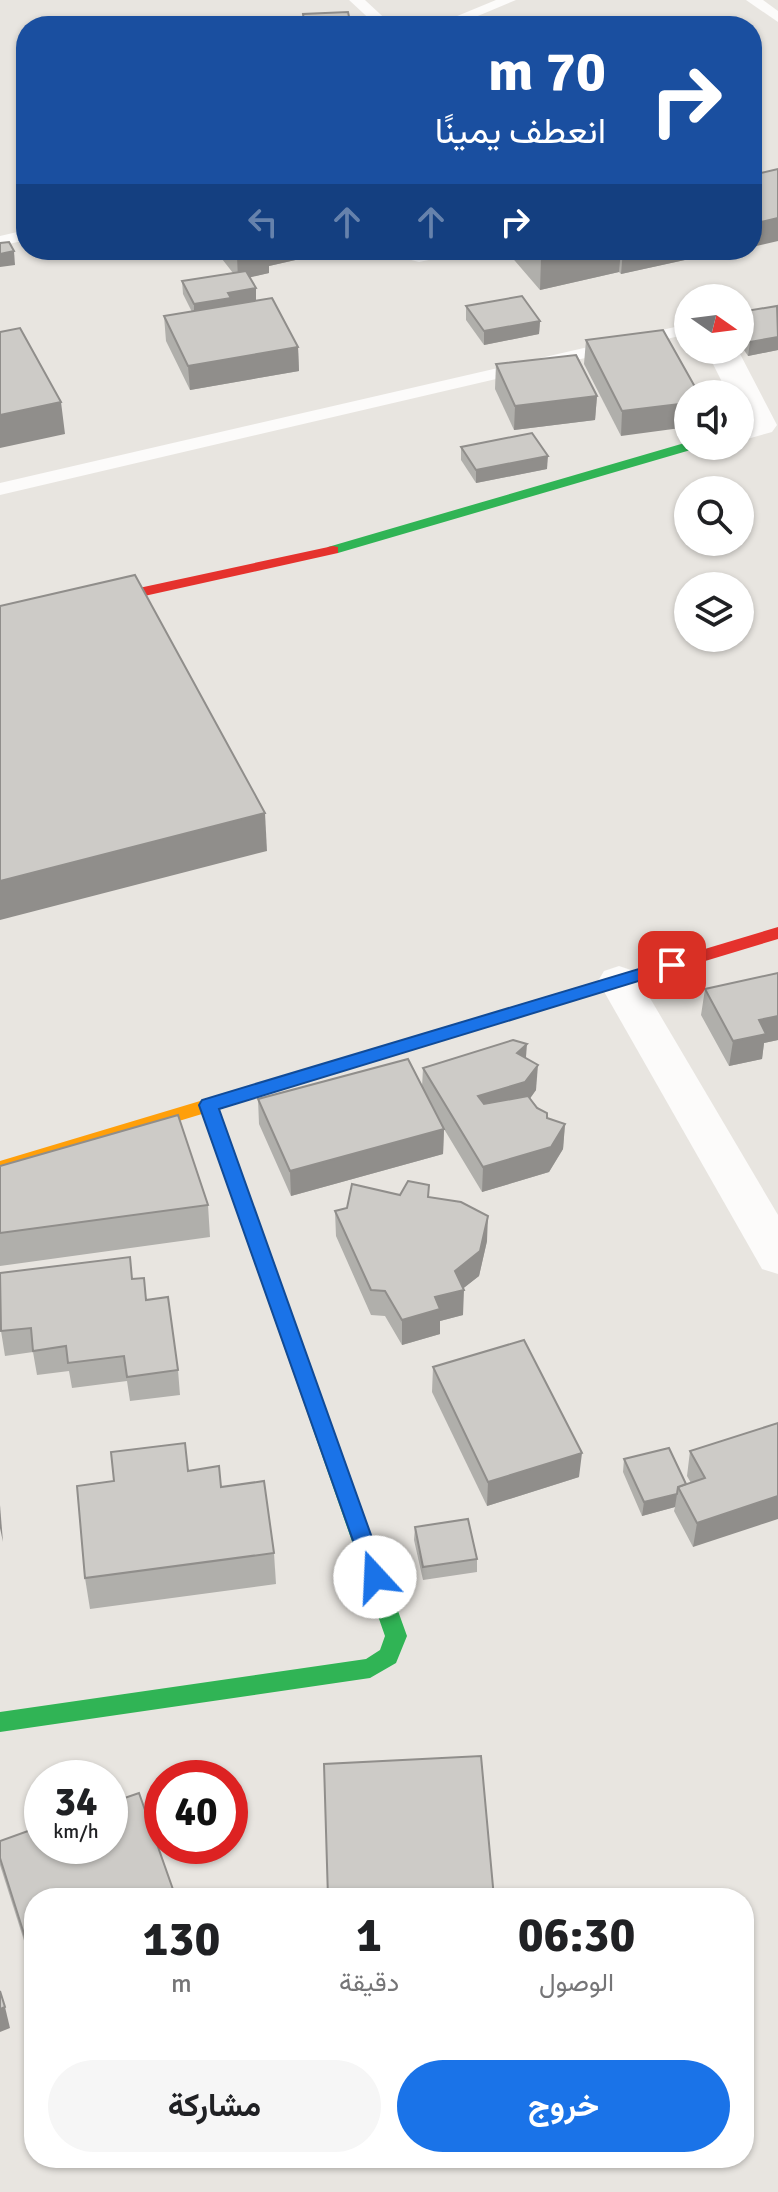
<!DOCTYPE html>
<html lang="ar">
<head>
<meta charset="utf-8">
<style>
  body { margin:0; font-family:Signika,Vazirmatn,sans-serif; background:#f6f6f6; color:#202124; direction:rtl; height:100vh; display:flex; flex-direction:column; font-size:30px; white-space:nowrap }
  * { box-sizing:border-box; margin:0 }
  p { font-size:26px; color:#757577 }
  .icon { flex:none; width:44px; height:44px; fill:none; stroke:currentColor; stroke-width:2; stroke-linecap:round; stroke-linejoin:round }
  .map { position:relative; flex:1; overflow:hidden; direction:ltr }
  .sheet { position:absolute; left:24px; top:1888px; width:730px; height:280px; display:flex; flex-direction:column; background:#fff; border-radius:32px; box-shadow:0 2px 6px #0004; direction:rtl }
  .sheet>* { flex:none }
  .hud { position:absolute; left:16px; top:16px; width:746px; height:244px; border-radius:32px; box-shadow:0 2px 6px #0004; direction:rtl; background:#1a4fa0; color:#fff; overflow:hidden }
  .needle { width:52px; rotate:104deg }
  .buttons { position:absolute; left:674px; top:284px; display:grid; gap:16px }
  .buttons a { display:grid; place-items:center; width:80px; height:80px; border-radius:50%; background:#fff; box-shadow:0 2px 6px #0004; font-size:40px }
  .speed { position:absolute; left:24px; top:1760px; display:flex; gap:16px; font-size:40px; font-weight:700; text-align:center }
  .speed>* { display:grid; place-content:center; width:104px; height:104px; border-radius:50%; background:#fff; box-shadow:0 2px 6px #0004; line-height:1 }
  .speed small { font-size:20px; font-weight:400 }
  .speed .limit { border:12px solid #d22; background:#fff; color:#111 }
  .pin { position:absolute; display:grid; place-items:center; width:68px; height:68px; color:#fff; margin:-34px; border-radius:16px; box-shadow:0 4px 12px #0006 }
  .me { position:absolute; width:88px; margin:-44px; rotate:340deg; stroke-linejoin:round; filter:drop-shadow(0 0 6px #0008) }
  .turn { display:flex; align-items:center; gap:28px; height:168px; padding:0 24px; font-size:36px }
  .turn .icon { width:104px; height:104px; stroke-width:2.5 }
  .turn b { display:block; font-size:56px; line-height:68px }
  .lanes { display:flex; align-items:center; height:76px; padding:0 24px; background:#0003; justify-content:center; gap:40px; direction:ltr }
  .lanes .off { opacity:.35 }
  .eta { display:flex; justify-content:space-evenly; align-items:center; height:136px; text-align:center }
  .eta b { font-size:48px; font-weight:700; line-height:56px }
  .action { display:flex; gap:16px; margin-top:auto; padding:16px 24px }
  .action a { flex:1; height:92px; border-radius:48px; background:#1a73e8; color:#fff; font-size:32px; font-weight:700; line-height:92px; text-align:center }
  .action a+a { background:#f6f6f6; color:#202124 }
  .map>svg:first-child { display:block }
  .lines { fill:none; stroke-linecap:round; stroke-linejoin:round }
  .lane { fill:#fcfbfa; fill-rule:evenodd }
  .street { fill:#fcfbfa; fill-rule:evenodd }
  .fast { fill:#30b455; fill-rule:evenodd }
  .slow { fill:#ff9f0a; fill-rule:evenodd }
  .jam { fill:#e5322d; fill-rule:evenodd }
  .wall { fill:#b0afab }
  .shaded-wall { fill:#908e8b }
  .building { fill:#cdcbc7; stroke:#908e8b; stroke-width:2 }
  .route { fill:#1a73e8; stroke:#114b97; stroke-width:2 }
</style>
</head>
<body>
<div class="map">
<svg width="778" height="2192" viewBox="0 0 778 2192">
  <rect width="100%" height="100%" fill="#e8e5e0"/>
  <g class="lines">
    <g class="lane">
      <polygon points="349,0 365,0 393,26 377,26"/>
      <polygon points="496,0 516,0 454,26 433,26"/>
      <polygon points="746,0 763,0 778,11 778,22"/>
      <polygon points="26,230 26,240 0,246 0,236"/>
      <polygon points="386,250 460,250 458,254 419,262 388,254"/>
      <polygon points="688,324 688,334 0,495 0,483"/>
    </g>
    <g class="street">
      <polygon points="706,350 738,350 777,425 772,432 740,441 740,394 728,394"/>
      <polygon points="619,966 634,971 778,1215 778,1274 762,1269 598,981 604,971"/>
    </g>
    <g class="fast">
      <polygon points="688,442 688,446 696,446 694,449 338,553 328,553 326,550 328,547"/>
      <polygon points="320,1413 327,1415 330,1421 407,1636 396,1663 370,1678 0,1732 0,1712 366,1659 380,1650 385,1636 310,1421 313,1415"/>
    </g>
    <polygon class="slow" points="374,1049 383,1055 380,1060 218,1109 330,1421 327,1427 320,1429 313,1427 310,1421 202,1114 0,1175 0,1161"/>
    <g class="jam">
      <polygon points="333,546 338,547 338,553 0,628 0,618"/>
      <polygon points="778,927 778,939 374,1061 365,1055 368,1050"/>
    </g>
  </g>
  <g class="wall">
    <polygon points="215,250 313,250 313,256 269,266 269,273 250,277 256,288 256,301 298,347 299,371 190,390 166,341 164,316 192,312 183,294 182,281 233,273"/>
    <polygon points="509,250 704,250 703,256 621,274 619,272 540,290 509,254"/>
    <polygon points="708,250 741,250 714,256"/>
    <polygon points="466,306 540,321 539,334 484,345 466,320"/>
    <polygon points="778,306 778,350 748,356 740,344 740,312"/>
    <polygon points="663,330 621,436 584,364 586,340"/>
    <polygon points="496,364 597,396 595,420 514,430 495,389"/>
    <polygon points="461,447 547,469 476,483 461,460"/>
    <polygon points="778,973 778,1040 764,1043 762,1059 729,1066 701,1015 705,989"/>
    <polygon points="526,1058 536,1090 530,1098 547,1118 565,1124 563,1149 549,1172 482,1192 444,1129 443,1154 291,1196 259,1124 258,1099 422,1087 423,1068"/>
    <polygon points="0,1166 208,1205 210,1237 0,1266"/>
    <polygon points="429,1185 429,1197 487,1241 479,1276 463,1288 463,1315 440,1321 440,1334 402,1345 385,1316 371,1315 336,1236 335,1211 400,1195"/>
    <polygon points="132,1279 178,1370 180,1395 130,1401 127,1381 72,1388 69,1371 37,1375 33,1352 5,1356 1,1331"/>
    <polygon points="433,1367 579,1477 487,1506 432,1392"/>
    <polygon points="778,1423 693,1547 674,1511 675,1507 642,1516 623,1472 624,1459 686,1484 691,1483 687,1476 690,1451"/>
    <polygon points="188,1471 221,1487 274,1553 276,1584 90,1609 85,1578 114,1481"/>
    <polygon points="415,1527 477,1559 477,1572 423,1580 414,1540"/>
    <polygon points="0,1841 34,1898 34,1972 0,1865"/>
  </g>
  <g class="shaded-wall">
    <polygon points="778,218 778,241 752,247 752,224"/>
    <polygon points="263,250 313,250 313,256 269,266 269,273 238,280 237,256"/>
    <polygon points="579,250 621,250 619,272 540,290 541,258"/>
    <polygon points="623,250 704,250 703,256 621,274"/>
    <polygon points="715,250 741,250 714,256"/>
    <polygon points="14,251 15,265 0,267 0,254"/>
    <polygon points="256,288 256,301 194,318 194,304 228,293"/>
    <polygon points="540,321 539,334 484,345 484,331"/>
    <polygon points="778,337 778,350 748,356 750,342"/>
    <polygon points="298,347 299,371 190,390 188,366"/>
    <polygon points="597,396 595,420 514,430 515,406"/>
    <polygon points="61,402 65,434 0,448 0,415"/>
    <polygon points="688,403 688,427 621,436 622,411"/>
    <polygon points="548,456 547,469 476,483 476,470"/>
    <polygon points="265,813 267,851 0,920 0,881"/>
    <polygon points="778,1016 778,1040 764,1043 762,1059 729,1066 733,1041 759,1020"/>
    <polygon points="527,1044 525,1070 517,1053"/>
    <polygon points="538,1065 536,1090 524,1107 478,1122 478,1096"/>
    <polygon points="565,1124 563,1149 549,1172 482,1192 483,1167"/>
    <polygon points="444,1129 443,1154 291,1196 290,1171"/>
    <polygon points="488,1216 487,1241 479,1276 460,1291 464,1290 463,1315 440,1321 440,1334 402,1345 402,1320 435,1297 455,1271"/>
    <polygon points="582,1453 579,1477 487,1506 488,1482"/>
    <polygon points="677,1494 675,1507 642,1516 644,1502"/>
    <polygon points="778,1496 778,1519 693,1547 697,1523"/>
    <polygon points="0,1505 3,1542 0,1528"/>
    <polygon points="34,1955 34,1970 31,1956"/>
    <polygon points="5,2007 10,2028 0,2032 0,2009"/>
  </g>
  <g class="building">
    <polygon points="348,12 351,26 305,26 303,14"/>
    <polygon points="778,169 778,218 752,224 752,175"/>
    <polygon points="9,242 14,251 0,254 0,243"/>
    <polygon points="232,250 263,250 237,256"/>
    <polygon points="534,250 579,250 541,258"/>
    <polygon points="246,271 256,288 228,293 231,298 194,304 182,281"/>
    <polygon points="522,296 540,321 484,331 466,306"/>
    <polygon points="272,298 298,347 188,366 164,316"/>
    <polygon points="777,306 778,337 750,342 740,329 740,312"/>
    <polygon points="20,328 61,402 0,415 0,332"/>
    <polygon points="663,330 699,394 688,394 688,403 622,411 586,340"/>
    <polygon points="576,355 597,396 515,406 496,364"/>
    <polygon points="532,433 548,456 476,470 461,447"/>
    <polygon points="135,575 265,813 0,881 0,606"/>
    <polygon points="778,973 778,1016 759,1020 766,1034 733,1041 705,989"/>
    <polygon points="513,1040 527,1044 517,1053 538,1065 525,1082 478,1096 484,1104 528,1096 537,1108 547,1113 547,1118 565,1124 551,1147 483,1167 423,1068"/>
    <polygon points="408,1059 444,1129 290,1171 258,1099"/>
    <polygon points="178,1115 208,1205 0,1233 0,1166"/>
    <polygon points="408,1181 429,1185 428,1197 461,1202 488,1216 480,1251 455,1271 464,1290 435,1297 440,1309 402,1320 385,1291 371,1290 335,1211 347,1208 352,1184 400,1195"/>
    <polygon points="130,1257 132,1279 144,1278 146,1300 168,1297 178,1370 127,1377 124,1356 68,1363 66,1346 33,1351 31,1328 1,1331 0,1273"/>
    <polygon points="524,1340 582,1453 488,1482 433,1367"/>
    <polygon points="778,1423 778,1496 697,1523 678,1487 705,1478 690,1451"/>
    <polygon points="185,1443 188,1471 219,1466 221,1487 264,1481 274,1553 85,1578 77,1486 114,1481 111,1452"/>
    <polygon points="669,1448 686,1484 678,1487 677,1494 644,1502 624,1459"/>
    <polygon points="468,1519 477,1559 423,1567 415,1527"/>
    <polygon points="481,1756 494,1898 328,1898 324,1764"/>
    <polygon points="139,1793 176,1898 34,1898 34,1955 31,1956 0,1858 0,1841 42,1826 42,1846 110,1846 110,1803"/>
    <polygon points="0,1991 5,2007 0,2009"/>
  </g>
  <polygon class="route" points="672,959 681,965 678,969 219,1109 386,1577 383,1583 375,1586 368,1583 199,1105 202,1100"/>
</svg>
<div class="buttons">
<a><svg class="needle" viewBox="-14 -14 28 28"><path d="M0-13l5 13h-10z" fill="#e53935"/><path d="M0 13l5-13h-10z" fill="#757577"/></svg></a>
<a><svg class="icon" aria-label="sound" viewBox="0 0 24 24"><path d="M4 9h4l5-4v14l-5-4H4zM17 9q2 3 0 6"/></svg></a>
<a><svg class="icon" aria-label="search" viewBox="0 0 24 24"><circle cx="10" cy="10" r="6"/><path d="M15 15l6 6"/></svg></a>
<a><svg class="icon" aria-label="layers" viewBox="0 0 24 24"><path d="M12 4l9 5-9 5-9-5zM3 14l9 5 9-5"/></svg></a>
</div>
<div class="speed"><div>34<small>km/h</small></div><div class="limit">40</div></div>
<div class="pin" style="left:672px;top:965px;background:#d93025"><svg class="icon" aria-label="arrive" viewBox="0 0 24 24"><path d="M6 21V4h12l-3 4 3 4H6"/></svg></div>
<svg class="me" style="left:375px;top:1577px" viewBox="-20 -20 40 40"><circle r="19" fill="#fff"/><path d="M0-13L10 11 0 6-10 11z" fill="#1a73e8"/></svg>
<div class="hud">
<div class="turn"><svg class="icon" aria-label="right" viewBox="0 0 24 24"><path d="M7 20v-9h11M14 6l5 5-5 5"/></svg><div><b>70 m</b>انعطف يمينًا</div></div>
<div class="lanes"><svg class="icon off" aria-label="left" viewBox="0 0 24 24"><path d="M17 20v-9H6M10 6l-5 5 5 5"/></svg><svg class="icon off" aria-label="ahead" viewBox="0 0 24 24"><path d="M12 20V5M6 11l6-6 6 6"/></svg><svg class="icon off" aria-label="ahead" viewBox="0 0 24 24"><path d="M12 20V5M6 11l6-6 6 6"/></svg><svg class="icon" aria-label="right" viewBox="0 0 24 24"><path d="M7 20v-9h11M14 6l5 5-5 5"/></svg></div>
</div>
<section class="sheet">
<div class="eta">
<div><b>06:30</b><p>الوصول</p></div>
<div><b>1</b><p>دقيقة</p></div>
<div><b>130</b><p>m</p></div>
</div>
<div class="action"><a>خروج</a><a>مشاركة</a></div>
</section>
</div>
</body>
</html>
